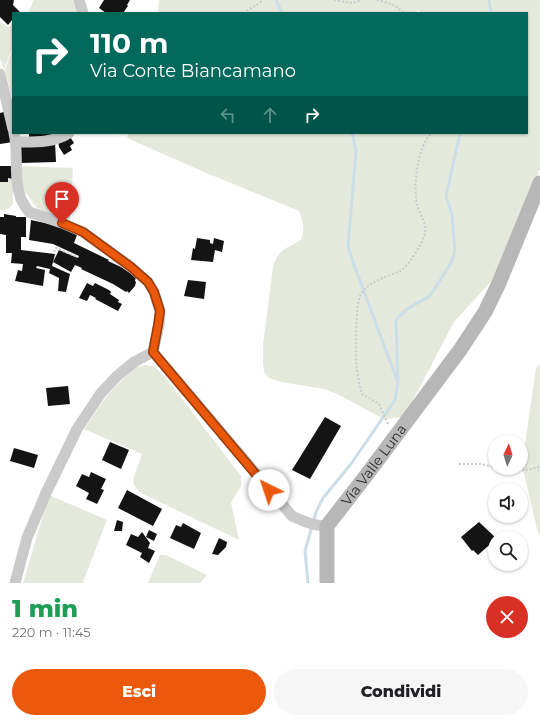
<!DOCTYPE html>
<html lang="it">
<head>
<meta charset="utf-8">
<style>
  body { margin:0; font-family:Montserrat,sans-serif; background:#f6f6f6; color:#202124; height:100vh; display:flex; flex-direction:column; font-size:15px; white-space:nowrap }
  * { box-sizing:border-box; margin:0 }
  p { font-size:13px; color:#757577 }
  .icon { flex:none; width:22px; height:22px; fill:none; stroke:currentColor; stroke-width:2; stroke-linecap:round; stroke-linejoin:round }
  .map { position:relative; height:583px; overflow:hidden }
  .panel { display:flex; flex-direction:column; background:#fff; flex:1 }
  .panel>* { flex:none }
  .banner { position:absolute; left:12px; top:12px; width:516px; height:122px; border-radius:0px; box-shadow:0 1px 3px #0004; background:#00695c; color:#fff; overflow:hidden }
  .needle { width:26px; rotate:4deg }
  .controls { position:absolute; left:488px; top:435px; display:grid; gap:8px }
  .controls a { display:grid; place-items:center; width:40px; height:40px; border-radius:50%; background:#fff; box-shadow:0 1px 3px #0004; font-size:20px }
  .pin { position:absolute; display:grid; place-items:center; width:34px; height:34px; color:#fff; margin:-41px -17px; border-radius:50% 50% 50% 0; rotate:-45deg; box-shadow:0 0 4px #0007 }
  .pin .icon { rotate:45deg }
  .me { position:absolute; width:44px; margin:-22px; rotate:319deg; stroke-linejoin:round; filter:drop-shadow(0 0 3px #0008) }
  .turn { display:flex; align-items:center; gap:14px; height:84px; padding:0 12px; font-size:18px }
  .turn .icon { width:52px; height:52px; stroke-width:2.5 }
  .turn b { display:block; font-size:28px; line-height:34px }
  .lanes { display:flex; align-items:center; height:38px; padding:0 12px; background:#0003; justify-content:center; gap:20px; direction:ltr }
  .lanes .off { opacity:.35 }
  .round { display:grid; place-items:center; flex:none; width:42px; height:42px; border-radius:21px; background:#f6f6f6 }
  .headline { display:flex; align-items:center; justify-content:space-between; height:68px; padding:0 12px }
  h1 { font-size:24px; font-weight:800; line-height:30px; color:#1e9e55 }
  .button { display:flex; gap:8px; margin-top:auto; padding:8px 12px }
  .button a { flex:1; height:46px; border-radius:24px; background:#ea580c; color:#fff; font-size:16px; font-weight:800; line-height:46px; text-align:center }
  .button a+a { background:#f6f6f6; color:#202124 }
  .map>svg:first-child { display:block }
  .green { fill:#e4e9dc }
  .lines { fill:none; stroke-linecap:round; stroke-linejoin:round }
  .stream { stroke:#cbdee7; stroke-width:3 }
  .building { fill:#141414 }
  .path { stroke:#cacaca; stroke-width:2; stroke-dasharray:2 2; stroke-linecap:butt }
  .street { stroke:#cacaca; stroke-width:11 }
  .secondary { stroke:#b7b7b7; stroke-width:15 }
  .route-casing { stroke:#983908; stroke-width:10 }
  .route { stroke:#ea580c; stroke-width:7 }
  .labels { text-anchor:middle; stroke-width:4; stroke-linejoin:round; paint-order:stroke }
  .street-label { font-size:14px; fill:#2d2d2d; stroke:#fff }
</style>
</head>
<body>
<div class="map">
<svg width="540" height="583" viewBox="0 0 540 583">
  <rect width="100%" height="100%" fill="#fff"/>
  <g class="green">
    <polygon points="34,0 72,0 75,2 78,13 28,13"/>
    <path d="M159,0H540V169L527,204L494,278L454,322L404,417L384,419L337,394L324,389L281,382L269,378L264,372L263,363V345L273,267C278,249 286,249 301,240C305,229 303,222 299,211L204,172L127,138L129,133H527V13H423L417,10V13H158Z"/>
    <polygon points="0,21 8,28 13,22 13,47 4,69 0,59"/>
    <polygon points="13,49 13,95 11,95 5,69"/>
    <polygon points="20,166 73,168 70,220 41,213 22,188"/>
    <path d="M8,178L13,179V203C11,208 6,211 0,210V182Z"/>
    <polygon points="540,364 540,535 538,533 522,465 536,368"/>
    <polygon points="145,365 154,366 166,378 241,476 241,486 231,503 239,540 139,492 133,483 134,477 142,454 84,429 109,393 135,367"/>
    <polygon points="49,495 107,520 83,582 86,583 23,583"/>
    <polygon points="160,555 166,555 207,575 200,583 148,583"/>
  </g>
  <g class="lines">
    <g class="stream">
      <polyline points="276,0 282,13"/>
      <polyline points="489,0 491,13"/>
      <polyline points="352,133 356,151 348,246 354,265 397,380"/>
      <polyline points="308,583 305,551 316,512 323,498 351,464 395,400 398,382 396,320 407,309 430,296 451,263 455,251 452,215 446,196 460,133"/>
    </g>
  </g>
  <g class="building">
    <polygon points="0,0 14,0 13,5 20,12 19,13 13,13 13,19 8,25 0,17"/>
    <polygon points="104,0 130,0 127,5 128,6 123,13 106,13 99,8"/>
    <polygon points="7,111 13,142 0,144 0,113"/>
    <polygon points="29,133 57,133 56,138 29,140"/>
    <polygon points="69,135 74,143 70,146 72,150 64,155 59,147 58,141"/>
    <polygon points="55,142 56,162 20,163 20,143"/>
    <polygon points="0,166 13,166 13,179 8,178 8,182 0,182"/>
    <polygon points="4,214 16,216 16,217 26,217 26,237 21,237 21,250 55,254 52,266 70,274 66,292 58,291 59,278 49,273 50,269 37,266 36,268 45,270 43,286 15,281 18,270 22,271 23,264 11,263 12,253 6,253 6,235 0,234 0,217 4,217"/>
    <polygon points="31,220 59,226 78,232 74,243 109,260 108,261 121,267 136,277 135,281 136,282 135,286 129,293 127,291 126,292 113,284 81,269 82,268 75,265 71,272 53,262 59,250 78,258 79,256 53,244 29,240"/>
    <polygon points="197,238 210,240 210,243 213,244 214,238 224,241 222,252 215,250 213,262 191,260 193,248 195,249"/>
    <polygon points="188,280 206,282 204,299 184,296"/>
    <polygon points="87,283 93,286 95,283 109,290 111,292 110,294 119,300 118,302 122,304 118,311 95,299 96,298 90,295 87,301 79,298"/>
    <polygon points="68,386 70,404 48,406 46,388"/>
    <polygon points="325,417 341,426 310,479 292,470"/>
    <polygon points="110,442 129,450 121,469 102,460"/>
    <polygon points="14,448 38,455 34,468 10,461"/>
    <polygon points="91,472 106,479 101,489 104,490 97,504 86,499 89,493 76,486 82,474 89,477"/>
    <polygon points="127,490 162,509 153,526 118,508"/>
    <polygon points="117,520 123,522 122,531 114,531"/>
    <polygon points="479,522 495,537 495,540 478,555 473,550 472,551 461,537"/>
    <polygon points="183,523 201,533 194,549 170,538 176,525 181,527"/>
    <polygon points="149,530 157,534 154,541 146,537"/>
    <polygon points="142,532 150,543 148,548 155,551 149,563 140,557 142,553 126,545 131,534 138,537"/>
    <polygon points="219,538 227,542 226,547 218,555 212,554"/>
  </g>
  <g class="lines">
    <g class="path">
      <polyline points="334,0 352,3 362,0"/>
      <polyline points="377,0 392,4 405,13"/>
      <polyline points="243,13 258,4 263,0"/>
      <polyline points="54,252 56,248 77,257"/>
      <path d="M388,424L379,404L362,394C360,386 358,378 357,370C355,357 355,305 361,294C369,281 387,277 400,271C408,267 423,243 425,233C427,223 421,217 418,208C412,190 417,145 432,133"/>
      <polyline points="459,464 480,464 495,467"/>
      <path d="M502,468C515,471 528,472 540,466"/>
    </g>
    <g class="street">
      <polyline points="79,0 83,13"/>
      <polyline points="0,74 13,129"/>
      <path d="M14,133C19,154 13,178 21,199C23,203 26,208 29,212L62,223L83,232L131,267L148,282L154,292L160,311L159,325L153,352"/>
      <path d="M16,142C35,142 53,143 69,133"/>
      <path d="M153,352L292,516C303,521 314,526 327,526"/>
      <polyline points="15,583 27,538 46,493 77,429 101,393 117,376 134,362 153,352"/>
    </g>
    <path class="secondary" id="s1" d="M327,583V526L365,477L460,350L485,312L499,283L540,183"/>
  </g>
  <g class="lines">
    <defs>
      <polyline id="route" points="62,223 83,232 131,267 148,282 154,292 160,311 158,325 153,352 269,490"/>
    </defs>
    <use href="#route" class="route-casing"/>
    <use href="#route" class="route"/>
  </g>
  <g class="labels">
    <g class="street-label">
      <text dy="5" stroke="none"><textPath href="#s1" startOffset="134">Via Valle Luna</textPath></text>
    </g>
  </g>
</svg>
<div class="controls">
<a><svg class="needle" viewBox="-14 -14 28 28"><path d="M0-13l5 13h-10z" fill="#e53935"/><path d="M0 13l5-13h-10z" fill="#757577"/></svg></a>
<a><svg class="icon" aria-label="sound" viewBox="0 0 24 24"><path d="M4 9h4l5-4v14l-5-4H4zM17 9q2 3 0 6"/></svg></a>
<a><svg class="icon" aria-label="search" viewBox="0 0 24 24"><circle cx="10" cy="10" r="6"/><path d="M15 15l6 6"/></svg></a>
</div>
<div class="pin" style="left:62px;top:223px;background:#d93025"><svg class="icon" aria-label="arrive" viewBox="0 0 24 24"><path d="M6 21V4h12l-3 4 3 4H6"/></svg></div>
<svg class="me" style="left:269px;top:490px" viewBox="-20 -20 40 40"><circle r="19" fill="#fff"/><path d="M0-13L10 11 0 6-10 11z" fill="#ea580c"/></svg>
<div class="banner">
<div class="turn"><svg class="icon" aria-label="right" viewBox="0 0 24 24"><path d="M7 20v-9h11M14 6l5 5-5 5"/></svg><div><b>110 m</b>Via Conte Biancamano</div></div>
<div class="lanes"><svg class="icon off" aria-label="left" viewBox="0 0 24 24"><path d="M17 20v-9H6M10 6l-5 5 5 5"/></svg><svg class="icon off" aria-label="ahead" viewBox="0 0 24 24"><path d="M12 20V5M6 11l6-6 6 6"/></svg><svg class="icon" aria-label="right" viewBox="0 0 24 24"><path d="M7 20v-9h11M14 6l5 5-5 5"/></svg></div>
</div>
</div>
<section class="panel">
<div class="headline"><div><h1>1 min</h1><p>220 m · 11:45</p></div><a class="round" style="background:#d93025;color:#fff"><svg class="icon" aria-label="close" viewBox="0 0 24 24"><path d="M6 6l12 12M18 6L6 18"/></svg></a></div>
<div class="button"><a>Esci</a><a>Condividi</a></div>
</section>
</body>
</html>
